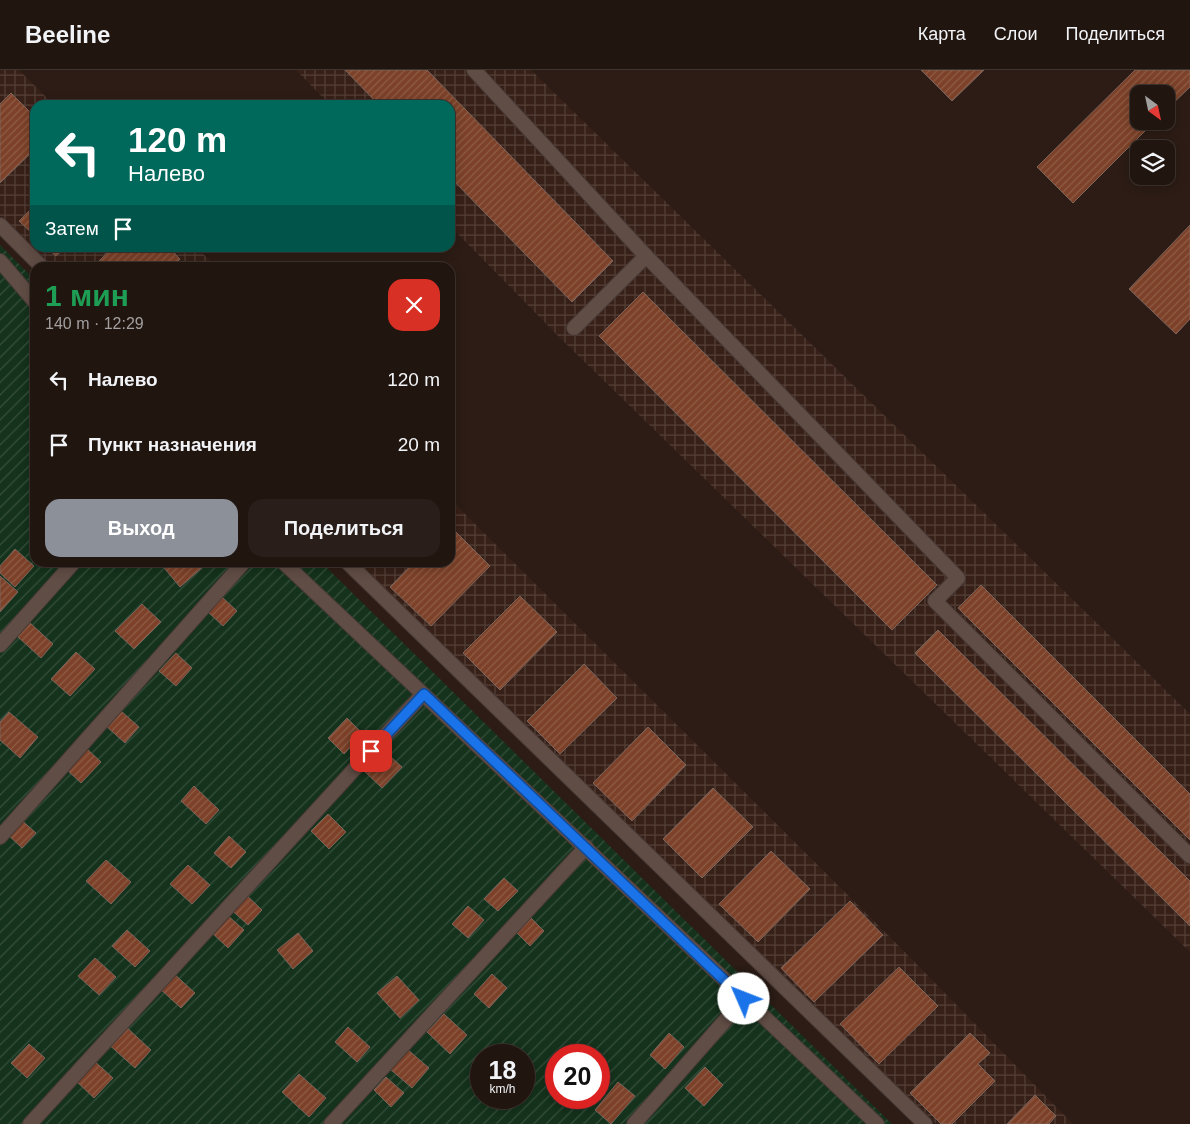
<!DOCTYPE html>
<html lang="ru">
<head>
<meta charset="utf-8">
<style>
  body { margin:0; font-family:Arial,sans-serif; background:#291e19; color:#f1f3f6; height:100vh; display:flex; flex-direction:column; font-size:19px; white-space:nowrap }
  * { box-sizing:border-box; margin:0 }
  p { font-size:16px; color:#a29f9f }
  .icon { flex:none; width:28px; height:28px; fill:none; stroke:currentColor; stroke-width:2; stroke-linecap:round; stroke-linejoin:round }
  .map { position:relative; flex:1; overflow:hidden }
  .panel { position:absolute; left:30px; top:192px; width:425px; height:305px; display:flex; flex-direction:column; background:#211510; border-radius:15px; box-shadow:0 2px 12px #0003,0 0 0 1px #3e3430 }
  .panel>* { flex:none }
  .banner { position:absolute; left:30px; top:30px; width:425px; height:152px; border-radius:15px; box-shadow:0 2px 12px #0003,0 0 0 1px #3e3430; background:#00695c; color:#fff; overflow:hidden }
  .needle { width:32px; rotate:147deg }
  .tools { position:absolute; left:1130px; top:15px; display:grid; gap:10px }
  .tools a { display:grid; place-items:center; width:45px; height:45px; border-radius:10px; background:#211510; box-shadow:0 2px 12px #0003,0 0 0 1px #3e3430; font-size:25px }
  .speed { position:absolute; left:470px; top:974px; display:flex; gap:10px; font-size:25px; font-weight:700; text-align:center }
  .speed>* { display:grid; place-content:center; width:65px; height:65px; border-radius:50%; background:#211510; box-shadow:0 2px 12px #0003,0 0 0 1px #3e3430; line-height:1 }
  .speed small { font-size:12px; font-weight:400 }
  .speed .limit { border:8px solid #d22; background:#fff; color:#111 }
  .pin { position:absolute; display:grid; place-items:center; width:42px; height:42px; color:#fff; margin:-21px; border-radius:10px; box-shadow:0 2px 8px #0006 }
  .me { position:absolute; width:55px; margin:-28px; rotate:314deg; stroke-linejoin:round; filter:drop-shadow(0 0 4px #0008) }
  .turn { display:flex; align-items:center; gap:18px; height:105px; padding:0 15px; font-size:22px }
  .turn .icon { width:65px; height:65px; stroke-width:2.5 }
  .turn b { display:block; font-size:35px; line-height:42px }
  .then { display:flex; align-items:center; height:48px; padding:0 15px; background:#0003; gap:10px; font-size:19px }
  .round { display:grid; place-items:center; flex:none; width:52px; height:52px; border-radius:15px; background:#291e19 }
  .overview { display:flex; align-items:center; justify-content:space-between; height:85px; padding:0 15px }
  h1 { font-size:30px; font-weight:600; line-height:38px; color:#1e9e55 }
  .primary-button { display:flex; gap:10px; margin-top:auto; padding:10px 15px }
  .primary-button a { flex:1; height:58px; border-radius:15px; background:#8c9099; color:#fff; font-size:20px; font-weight:600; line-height:58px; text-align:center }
  .primary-button a+a { background:#291e19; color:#f1f3f6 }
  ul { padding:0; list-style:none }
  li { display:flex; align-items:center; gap:15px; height:65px; padding:0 15px }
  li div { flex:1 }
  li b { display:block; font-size:19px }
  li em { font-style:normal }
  header { display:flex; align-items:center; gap:30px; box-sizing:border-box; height:70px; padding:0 25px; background:#211510; border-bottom:1px solid #3e3430 }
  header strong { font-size:24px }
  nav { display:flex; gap:28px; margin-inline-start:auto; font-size:18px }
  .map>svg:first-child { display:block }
  .industrial { fill:url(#industrial-grid) }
  .garden { fill:url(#garden-furrows); fill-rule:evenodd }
  .building { fill:url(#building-hatch); stroke:#7a655d }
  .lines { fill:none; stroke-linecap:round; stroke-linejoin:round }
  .lane-casing { stroke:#473936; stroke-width:16 }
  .lane { stroke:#604d45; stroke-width:14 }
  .route-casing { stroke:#114b97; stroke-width:12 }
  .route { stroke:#1a73e8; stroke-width:9 }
</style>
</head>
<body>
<header>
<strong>Beeline</strong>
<nav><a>Карта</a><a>Слои</a><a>Поделиться</a></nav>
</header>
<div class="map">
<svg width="1190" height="1054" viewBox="0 0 1190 1054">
  <defs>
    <pattern id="industrial-grid" width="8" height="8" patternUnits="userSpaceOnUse" patternTransform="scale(1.25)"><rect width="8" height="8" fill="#372017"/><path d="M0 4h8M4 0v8" fill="none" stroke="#544038"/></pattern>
    <pattern id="garden-furrows" width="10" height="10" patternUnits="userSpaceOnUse" patternTransform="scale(1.25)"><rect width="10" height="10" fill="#14321c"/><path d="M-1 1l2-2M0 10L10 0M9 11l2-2" fill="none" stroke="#364f3c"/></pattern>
    <pattern id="building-hatch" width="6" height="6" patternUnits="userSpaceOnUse" patternTransform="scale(1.25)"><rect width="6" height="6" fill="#7c4128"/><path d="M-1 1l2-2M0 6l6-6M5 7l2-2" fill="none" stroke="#8f5c46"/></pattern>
  </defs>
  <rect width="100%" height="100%" fill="#2c1c15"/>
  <g class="industrial">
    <polygon points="0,0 19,0 54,35 35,35 35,178 197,178 217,197 53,197 0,146"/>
    <polygon points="296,0 531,0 1190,644 1190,882 560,268 450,156 450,35 330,35"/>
    <polygon points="450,429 896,873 1073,1054 936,1054 357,493 450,492"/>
  </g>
  <path class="garden" d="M0,175L35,210V492L322,493L892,1054H0ZM481,985H524V1028H481ZM556,985H599V1028H556Z"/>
  <g class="building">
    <polygon points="345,0 427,0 613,191 572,232 450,107 450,35 379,35"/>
    <polygon points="921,0 984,0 952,31"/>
    <polygon points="1135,0 1190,0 1190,17 1166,40 1166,24 1139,24 1139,51 1155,51 1073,133 1037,97"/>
    <polygon points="11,23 35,47 35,79 0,113 0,34"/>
    <polygon points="35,135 35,166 19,151"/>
    <polygon points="1190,155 1190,249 1176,264 1129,219"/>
    <polygon points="47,178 65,178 56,186"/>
    <polygon points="112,178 169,178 180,189 172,198 92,198"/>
    <polygon points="643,222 937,515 892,560 599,266"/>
    <polygon points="450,456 490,496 431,556 390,517 414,492 450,492"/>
    <polygon points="15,479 34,496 15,517 0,503 0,496"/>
    <polygon points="203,492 205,495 180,517 160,493"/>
    <polygon points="0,506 18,522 0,542"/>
    <polygon points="981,515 1190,724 1190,770 958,538"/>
    <polygon points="520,526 557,562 500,620 463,583"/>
    <polygon points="222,527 237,541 223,556 208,542"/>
    <polygon points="142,534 161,552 134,579 115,561"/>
    <polygon points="29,552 53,574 41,588 17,566"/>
    <polygon points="938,560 1190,811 1190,856 915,583"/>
    <polygon points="76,582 95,599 70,626 51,609"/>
    <polygon points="176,583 192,598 176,616 159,601"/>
    <polygon points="584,594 617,628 560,684 527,651"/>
    <polygon points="120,640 139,657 125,673 106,656"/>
    <polygon points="9,642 38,667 20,688 0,670 0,652"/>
    <polygon points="347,648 363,664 344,684 328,668"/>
    <polygon points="648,657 686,695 632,751 593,713"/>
    <polygon points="85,677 101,692 81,713 66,699"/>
    <polygon points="381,678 402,697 382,718 362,699"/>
    <polygon points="194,716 219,740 206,754 181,731"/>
    <polygon points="713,718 753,757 702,808 663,769"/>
    <polygon points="328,744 346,762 329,779 311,761"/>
    <polygon points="19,748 36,763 22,778 6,763"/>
    <polygon points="229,766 246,782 231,798 214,783"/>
    <polygon points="771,781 810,819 758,872 719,834"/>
    <polygon points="106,790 131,812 111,834 86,811"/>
    <polygon points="188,795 210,815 192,834 170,814"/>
    <polygon points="504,808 518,821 498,841 484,829"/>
    <polygon points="240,819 262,840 248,855 226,835"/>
    <polygon points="850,831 883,865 814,932 781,898"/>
    <polygon points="468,836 484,850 468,868 452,854"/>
    <polygon points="226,844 244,860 228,878 210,861"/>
    <polygon points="530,847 544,861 530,876 516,862"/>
    <polygon points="127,860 150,881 135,897 112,876"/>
    <polygon points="298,863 313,881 293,899 277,880"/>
    <polygon points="95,888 116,907 99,925 78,906"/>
    <polygon points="899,897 938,936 879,994 840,954"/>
    <polygon points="172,902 195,923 181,938 158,917"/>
    <polygon points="492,904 507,918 489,938 474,924"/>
    <polygon points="397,906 419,930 400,948 377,923"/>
    <polygon points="444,944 467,965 450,984 427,962"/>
    <polygon points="123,954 151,980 135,998 106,972"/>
    <polygon points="348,957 370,977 357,992 335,972"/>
    <polygon points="669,963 684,977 665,999 650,985"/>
    <polygon points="970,963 990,983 978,994 995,1011 952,1054 941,1054 910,1023"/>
    <polygon points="29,974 45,988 27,1008 11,993"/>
    <polygon points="407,979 429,998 412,1018 390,999"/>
    <polygon points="92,989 113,1008 94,1028 74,1009"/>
    <polygon points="705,997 723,1015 704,1036 685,1018"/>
    <polygon points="299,1004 326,1028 309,1047 282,1022"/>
    <polygon points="386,1007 404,1023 391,1037 374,1020"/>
    <polygon points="618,1012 635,1026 611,1054 595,1040"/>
    <polygon points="1035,1025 1056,1046 1049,1054 1007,1054"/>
  </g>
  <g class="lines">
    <defs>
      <g id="lane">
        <polyline points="474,0 646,186 958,508 935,531 1190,786"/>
        <polyline points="0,155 43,198"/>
        <polyline points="0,191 35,232"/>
        <polyline points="574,258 646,186"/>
        <polyline points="283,492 423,624 877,1054"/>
        <polyline points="347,492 925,1054"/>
        <polyline points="0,575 74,492"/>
        <polyline points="0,767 244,492"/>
        <polyline points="30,1054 423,624"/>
        <polyline points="331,1054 586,777"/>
        <polyline points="634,1054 744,929"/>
      </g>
    </defs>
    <use href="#lane" class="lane-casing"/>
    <use href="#lane" class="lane"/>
  </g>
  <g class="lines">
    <defs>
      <polyline id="route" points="371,681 424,624 744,929"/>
    </defs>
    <use href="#route" class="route-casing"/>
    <use href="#route" class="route"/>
  </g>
</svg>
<div class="tools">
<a><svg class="needle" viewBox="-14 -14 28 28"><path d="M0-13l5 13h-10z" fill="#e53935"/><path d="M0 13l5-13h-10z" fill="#a29f9f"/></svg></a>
<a><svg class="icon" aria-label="layers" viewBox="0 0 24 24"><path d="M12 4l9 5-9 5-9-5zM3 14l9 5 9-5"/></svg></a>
</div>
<div class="speed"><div>18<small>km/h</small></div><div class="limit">20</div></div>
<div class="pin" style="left:371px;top:681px;background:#d93025"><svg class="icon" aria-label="arrive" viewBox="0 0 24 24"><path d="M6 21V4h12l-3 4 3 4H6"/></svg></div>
<svg class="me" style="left:744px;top:929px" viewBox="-20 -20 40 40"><circle r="19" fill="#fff"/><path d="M0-13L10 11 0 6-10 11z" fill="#1a73e8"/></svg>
<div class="banner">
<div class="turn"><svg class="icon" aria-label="left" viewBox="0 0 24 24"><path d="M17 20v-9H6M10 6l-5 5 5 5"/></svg><div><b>120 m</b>Налево</div></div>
<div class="then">Затем<svg class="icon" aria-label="arrive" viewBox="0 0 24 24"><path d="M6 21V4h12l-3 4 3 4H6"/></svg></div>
</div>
<section class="panel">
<div class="overview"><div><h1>1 мин</h1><p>140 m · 12:29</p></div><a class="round" style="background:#d93025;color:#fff"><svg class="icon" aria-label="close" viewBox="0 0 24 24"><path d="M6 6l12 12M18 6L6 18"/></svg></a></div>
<ul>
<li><svg class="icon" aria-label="left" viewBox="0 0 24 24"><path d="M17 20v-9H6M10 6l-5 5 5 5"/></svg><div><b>Налево</b></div><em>120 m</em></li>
<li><svg class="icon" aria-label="arrive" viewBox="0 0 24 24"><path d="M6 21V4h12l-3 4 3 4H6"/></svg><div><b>Пункт назначения</b></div><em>20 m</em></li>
</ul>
<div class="primary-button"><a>Выход</a><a>Поделиться</a></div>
</section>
</div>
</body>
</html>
